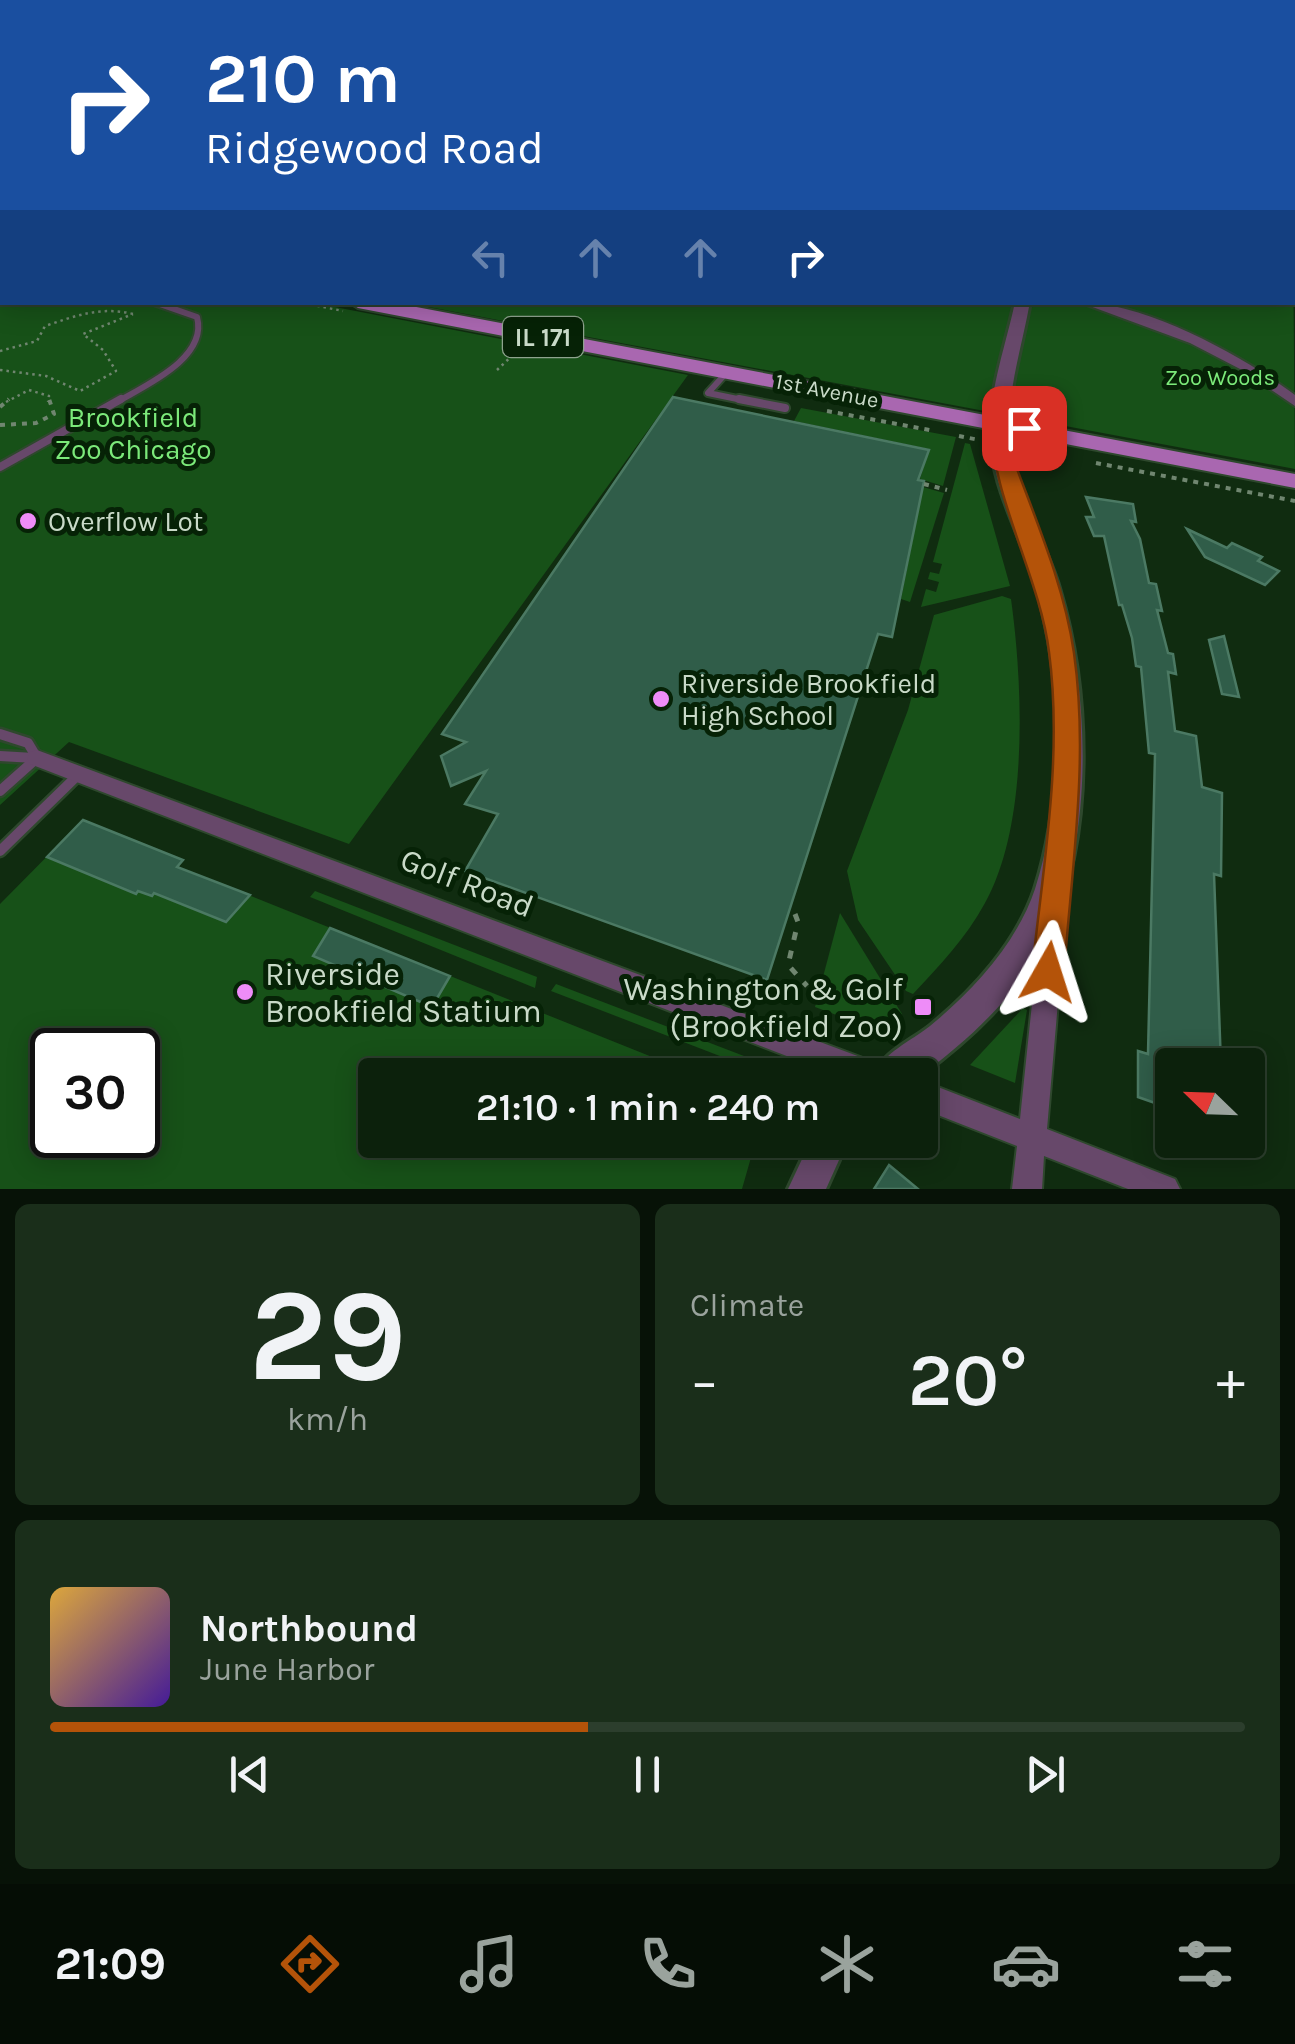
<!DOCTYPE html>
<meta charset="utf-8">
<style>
body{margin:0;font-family:Karla,sans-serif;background:#1a2e1a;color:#f1f3f6;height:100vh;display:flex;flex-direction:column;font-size:38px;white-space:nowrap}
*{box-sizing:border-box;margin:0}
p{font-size:32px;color:#9aa39d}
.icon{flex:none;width:55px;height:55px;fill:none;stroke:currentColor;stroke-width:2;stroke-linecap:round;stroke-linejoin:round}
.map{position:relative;height:1189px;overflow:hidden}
.sheet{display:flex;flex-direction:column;gap:15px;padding:15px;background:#071207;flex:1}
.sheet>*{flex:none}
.banner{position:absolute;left:0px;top:0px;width:1295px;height:305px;box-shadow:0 5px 25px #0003,0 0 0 2px #2c3e2d;background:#1a4fa0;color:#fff;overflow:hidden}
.needle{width:65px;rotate:293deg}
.controls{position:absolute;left:1155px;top:1048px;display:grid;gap:20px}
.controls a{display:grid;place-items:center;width:110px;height:110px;border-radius:10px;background:#0c210c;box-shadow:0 5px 25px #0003,0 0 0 2px #2c3e2d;font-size:50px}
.speed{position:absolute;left:30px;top:1028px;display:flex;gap:20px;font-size:50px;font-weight:700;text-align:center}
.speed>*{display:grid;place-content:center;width:130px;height:130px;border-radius:50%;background:#0c210c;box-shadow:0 5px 25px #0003,0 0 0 2px #2c3e2d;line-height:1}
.speed .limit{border:5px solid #111;border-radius:15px;background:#fff;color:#111}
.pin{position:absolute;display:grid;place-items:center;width:85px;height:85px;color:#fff;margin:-42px;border-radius:20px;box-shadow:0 5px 15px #0006}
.me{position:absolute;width:110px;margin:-55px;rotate:6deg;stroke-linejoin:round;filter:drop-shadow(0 0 8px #0008)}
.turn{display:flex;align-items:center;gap:35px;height:210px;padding:0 40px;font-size:45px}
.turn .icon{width:130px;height:130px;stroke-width:2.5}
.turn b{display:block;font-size:70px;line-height:85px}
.lanes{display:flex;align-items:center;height:95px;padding:0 40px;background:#0003;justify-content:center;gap:50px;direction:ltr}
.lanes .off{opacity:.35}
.big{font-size:75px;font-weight:600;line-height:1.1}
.sheet .tile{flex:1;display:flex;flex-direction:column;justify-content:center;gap:15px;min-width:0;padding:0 35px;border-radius:15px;background:#1a2e1a}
.sheet .dial{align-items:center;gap:0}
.dial b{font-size:130px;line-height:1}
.song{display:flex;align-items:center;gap:30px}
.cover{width:120px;height:120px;border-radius:15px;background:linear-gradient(135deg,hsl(40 70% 55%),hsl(260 70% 35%))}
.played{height:10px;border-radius:5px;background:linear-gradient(90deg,#b45309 45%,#2c3e2d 45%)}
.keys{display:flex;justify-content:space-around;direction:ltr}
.heat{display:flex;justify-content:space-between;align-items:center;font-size:55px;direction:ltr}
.sheet .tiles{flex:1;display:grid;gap:15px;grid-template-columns:1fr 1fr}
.tile:last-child{grid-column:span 2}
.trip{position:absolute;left:358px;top:1058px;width:580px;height:100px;border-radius:10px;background:#0c210c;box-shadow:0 5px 25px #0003,0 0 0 2px #2c3e2d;font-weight:600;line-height:100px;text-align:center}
.menu{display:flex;height:160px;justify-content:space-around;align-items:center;background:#050d05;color:#9aa39d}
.menu .icon{width:70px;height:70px}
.menu .selected{color:#b45309}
.menu b{font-size:45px;color:#f1f3f6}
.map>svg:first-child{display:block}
.green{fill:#175118;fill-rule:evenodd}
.building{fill:#305d49;stroke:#4b7963;stroke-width:2.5}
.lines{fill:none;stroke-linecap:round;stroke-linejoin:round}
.service-far2-casing{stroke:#2e482d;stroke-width:10}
.service-far1-casing{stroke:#2e482d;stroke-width:12}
.service-casing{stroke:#2e482d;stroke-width:15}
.minor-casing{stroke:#2e482d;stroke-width:4}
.tertiary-casing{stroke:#2e482d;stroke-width:6}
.primary-casing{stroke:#2e482d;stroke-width:4}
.path-far2{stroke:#708670;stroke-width:2.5;stroke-dasharray:2.5 4;stroke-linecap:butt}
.path-far1{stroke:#708670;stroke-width:4;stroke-dasharray:5 6;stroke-linecap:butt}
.path{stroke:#708670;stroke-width:5;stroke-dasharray:8 11;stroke-linecap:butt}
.service-far2{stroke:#67486a;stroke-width:6}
.service-far1{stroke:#67486a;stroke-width:8}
.service{stroke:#67486a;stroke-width:10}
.minor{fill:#67486a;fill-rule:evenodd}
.tertiary{fill:#67486a;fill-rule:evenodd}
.primary{fill:#a967b0;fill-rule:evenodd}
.route{fill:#b45309;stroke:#753606;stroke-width:2.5}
.poi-dot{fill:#ee8cf8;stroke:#062206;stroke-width:4}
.labels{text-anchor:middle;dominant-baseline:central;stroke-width:10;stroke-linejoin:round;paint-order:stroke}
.far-park-label{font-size:22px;fill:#7cea7a;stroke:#062206}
.far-street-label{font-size:22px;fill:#c9dac8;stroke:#062206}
.shield{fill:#062206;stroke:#8ea38e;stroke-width:2.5}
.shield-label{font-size:25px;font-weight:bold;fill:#c9dac8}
.park-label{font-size:28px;fill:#7cea7a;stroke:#062206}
.poi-label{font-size:28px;fill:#c9dac8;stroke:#062206;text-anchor:start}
.near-street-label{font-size:32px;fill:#c9dac8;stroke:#062206}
.near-poi-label{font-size:32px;fill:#c9dac8;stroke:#062206;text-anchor:start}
</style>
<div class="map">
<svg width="1295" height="1189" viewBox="0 0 1295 1189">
<rect width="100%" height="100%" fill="#102c10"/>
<g class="green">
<polygon points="0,241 2,302 314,303 688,375 349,844 69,742 0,805"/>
<polygon points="1293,242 1295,469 407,303 1292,302"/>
<polygon points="801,408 956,437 943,486 920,479 929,449 794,421"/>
<polygon points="965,443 970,444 1010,586 921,607 926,589 936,592 939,582 928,579 930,572 939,574 942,564 933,562"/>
<polygon points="923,487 944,493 910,602 901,599"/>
<path d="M1002,596L1011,599C1023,686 1029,824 985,903C966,938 940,965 913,994L906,991L858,920L847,871L908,710L934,615Z"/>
<path d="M83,820L183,860L178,867L186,870L697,1075H375V1140H756L742,1189H0V904ZM52,1050H138V1135H52Z"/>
<polygon points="315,891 537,977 535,988 310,897"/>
<polygon points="840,913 902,1014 871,1028 815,1007"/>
<polygon points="556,984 744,1056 769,1075 551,991"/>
<polygon points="1023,1008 1027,1010 1015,1083 970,1065"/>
</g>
<g class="building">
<polygon points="673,397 929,450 918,480 924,481 892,637 878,634 767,980 465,871 498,814 465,804 486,771 451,786 441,756 466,742 442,734"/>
<polygon points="1086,497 1133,504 1136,522 1131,521 1140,539 1149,583 1156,584 1162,611 1157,610 1168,653 1173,654 1176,674 1168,672 1175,731 1196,736 1202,787 1222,793 1221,876 1214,874 1221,1065 1172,1065 1172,1109 1138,1097 1138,1051 1148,1054 1155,754 1149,753 1141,667 1136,666 1132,638 1122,605 1119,605 1104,536 1094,536 1086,517 1094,517"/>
<polygon points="1187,529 1227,548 1232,543 1262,557 1258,561 1279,571 1265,585 1205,557"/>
<polygon points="1224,636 1239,697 1222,694 1209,640"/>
<polygon points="83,820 183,860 177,867 250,895 226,922 154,893 152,896 138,891 136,894 47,857"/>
<polygon points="330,928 450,976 432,1007 313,956"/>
<polygon points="889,1165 918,1189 874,1189"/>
</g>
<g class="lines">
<g class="service-far2-casing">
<g id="service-far2">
<polyline points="727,372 708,393 752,402"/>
<path d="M117,402C146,385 208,358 197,317L154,302"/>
</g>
</g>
<g class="service-far1-casing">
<g id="service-far1">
<polyline points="739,399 785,408"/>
<polyline points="0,467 121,399"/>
</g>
</g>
<g class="service-casing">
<g id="service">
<polyline points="0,734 28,743 37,758"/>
<polyline points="0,756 34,758"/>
<polyline points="0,791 37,758"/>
<polyline points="0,851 78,775"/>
</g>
</g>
<g class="minor-casing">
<g id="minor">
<rect x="1292" y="181" width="3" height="6"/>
<path d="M1079,302C1145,302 1243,356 1295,395V406L1242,370L1190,343Z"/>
<polygon points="37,750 871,1061 881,1065 885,1075 836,1075 30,764 27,758 30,752"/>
<polygon points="1055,887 1063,891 1067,898 1047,1129 1175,1179 1180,1189 1128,1189 1044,1156 1042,1189 1012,1189 1017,1146 920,1108 920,1080 1020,1119 1043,898 1047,891"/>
</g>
</g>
<g class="tertiary-casing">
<g id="tertiary">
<path d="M1015,302H1030C1022,346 1007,392 1009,437C1011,490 1044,538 1059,588C1090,691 1095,838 1047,937C1020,993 969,1040 920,1076L874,1075C883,1053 911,1041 930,1026C973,991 1017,943 1035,889C1065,794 1064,677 1035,582C1022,538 998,497 992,452C984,403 1005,350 1015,302Z"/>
<polygon points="811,1140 848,1140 826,1189 788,1189"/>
</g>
</g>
<g class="primary-casing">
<g id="primary">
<polygon points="0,228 2,229 2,239 0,238"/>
<polygon points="349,302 390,302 1295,474 1295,488 358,308"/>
</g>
</g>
<g class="path-far2">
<polyline points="298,302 343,311"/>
<path d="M0,351L37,341L45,326C75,316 101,306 133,314"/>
<polyline points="0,370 46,376 80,391 116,371 103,350 83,334 133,314"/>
<polyline points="497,370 519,349"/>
<polyline points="6,402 29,390 49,396 48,402"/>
</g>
<g class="path-far1">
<polyline points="0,407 9,399"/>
<polyline points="827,411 935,431"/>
<polyline points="0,425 36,423 54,414 49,399"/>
<polyline points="959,436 979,440"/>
<polyline points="1096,463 1295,501"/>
<polyline points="924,484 947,490"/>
</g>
<polyline class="path" points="795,914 798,922 788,965 807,986"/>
<use href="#service-far2" class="service-far2"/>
<use href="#service-far1" class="service-far1"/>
<use href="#service" class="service"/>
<use href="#minor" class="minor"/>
<use href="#tertiary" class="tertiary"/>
<use href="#primary" class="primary"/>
</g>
<linearGradient id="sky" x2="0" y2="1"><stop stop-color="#091809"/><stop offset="0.43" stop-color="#314b42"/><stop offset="1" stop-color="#314b42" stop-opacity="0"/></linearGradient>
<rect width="1295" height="292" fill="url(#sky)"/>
<path class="route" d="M1001,418L1033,428L1024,434L1010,431V450C1034,516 1064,583 1074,653C1089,758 1072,866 1064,972L1059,982L1048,987L1037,982L1032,972C1043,866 1063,757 1049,652C1040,577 989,491 992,423Z"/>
<g class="poi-dot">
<circle cx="28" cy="521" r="10"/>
<circle cx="661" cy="699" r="10"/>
<circle cx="245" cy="992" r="10"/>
<rect x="913" y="997" width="20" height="20" rx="5"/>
</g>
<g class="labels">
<g class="far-park-label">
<text x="1220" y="378">Zoo Woods</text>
</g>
<g class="far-street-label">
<text transform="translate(827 391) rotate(11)">1st Avenue</text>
</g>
<rect class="shield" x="503" y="317" width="80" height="40" rx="8"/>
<g class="shield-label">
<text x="543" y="337">IL 171</text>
</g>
<g class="park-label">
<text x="133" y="417">Brookfield<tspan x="133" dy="32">Zoo Chicago</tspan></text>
</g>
<g class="poi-label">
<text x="48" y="521">Overflow Lot</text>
<text x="681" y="683">Riverside Brookfield<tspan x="681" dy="32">High School</tspan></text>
</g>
<g class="near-street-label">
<text transform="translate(467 883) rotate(21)">Golf Road</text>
</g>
<g class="near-poi-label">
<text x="265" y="974">Riverside<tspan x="265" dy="37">Brookfield Statium</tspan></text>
<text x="903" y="989" text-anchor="end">Washington &amp; Golf<tspan x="903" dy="37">(Brookfield Zoo)</tspan></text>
</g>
</g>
</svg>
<div class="controls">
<a><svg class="needle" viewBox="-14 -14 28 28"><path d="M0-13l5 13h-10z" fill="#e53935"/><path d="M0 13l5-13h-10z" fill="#9aa39d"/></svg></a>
</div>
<div class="speed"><div class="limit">30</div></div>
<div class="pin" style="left:1024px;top:428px;background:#d93025"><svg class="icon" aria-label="arrive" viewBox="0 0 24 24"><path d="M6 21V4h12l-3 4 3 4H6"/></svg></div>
<svg class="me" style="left:1048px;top:972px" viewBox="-20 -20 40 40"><path d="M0-17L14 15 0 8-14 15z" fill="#b45309" stroke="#fff" stroke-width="4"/></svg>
<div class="trip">21:10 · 1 min · 240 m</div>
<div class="banner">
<div class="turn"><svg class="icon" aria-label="right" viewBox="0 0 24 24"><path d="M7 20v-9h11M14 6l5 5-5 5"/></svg><div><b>210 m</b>Ridgewood Road</div></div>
<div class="lanes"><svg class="icon off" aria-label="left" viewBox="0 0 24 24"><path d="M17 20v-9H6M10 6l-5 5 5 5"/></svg><svg class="icon off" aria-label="ahead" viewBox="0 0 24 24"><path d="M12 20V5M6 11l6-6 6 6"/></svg><svg class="icon off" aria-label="ahead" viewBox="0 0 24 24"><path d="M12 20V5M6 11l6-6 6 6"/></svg><svg class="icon" aria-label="right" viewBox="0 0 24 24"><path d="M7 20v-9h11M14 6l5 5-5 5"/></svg></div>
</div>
</div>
<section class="sheet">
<div class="tiles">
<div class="tile dial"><b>29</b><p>km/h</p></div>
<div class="tile"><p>Climate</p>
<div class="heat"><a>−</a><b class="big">20°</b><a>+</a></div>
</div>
<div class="tile">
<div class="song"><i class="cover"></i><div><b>Northbound</b><p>June Harbor</p></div></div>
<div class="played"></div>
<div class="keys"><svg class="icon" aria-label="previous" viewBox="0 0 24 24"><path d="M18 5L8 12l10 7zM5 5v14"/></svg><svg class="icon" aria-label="pause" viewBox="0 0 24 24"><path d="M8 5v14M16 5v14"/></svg><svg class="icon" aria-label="next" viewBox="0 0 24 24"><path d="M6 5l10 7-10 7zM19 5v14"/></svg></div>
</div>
</div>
</section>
<nav class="menu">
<b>21:09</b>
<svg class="icon selected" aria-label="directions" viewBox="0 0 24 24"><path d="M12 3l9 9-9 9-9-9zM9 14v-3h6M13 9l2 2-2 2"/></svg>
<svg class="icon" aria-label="music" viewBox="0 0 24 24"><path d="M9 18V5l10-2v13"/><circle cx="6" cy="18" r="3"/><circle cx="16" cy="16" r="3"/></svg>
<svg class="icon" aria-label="phone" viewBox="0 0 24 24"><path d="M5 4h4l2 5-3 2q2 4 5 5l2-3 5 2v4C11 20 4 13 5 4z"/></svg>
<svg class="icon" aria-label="climate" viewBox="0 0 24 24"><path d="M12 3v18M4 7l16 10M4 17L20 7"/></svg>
<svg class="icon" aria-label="car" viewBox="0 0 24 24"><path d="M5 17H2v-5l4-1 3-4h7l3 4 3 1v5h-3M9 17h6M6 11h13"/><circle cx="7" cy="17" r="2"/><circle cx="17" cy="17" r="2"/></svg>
<svg class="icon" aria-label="filters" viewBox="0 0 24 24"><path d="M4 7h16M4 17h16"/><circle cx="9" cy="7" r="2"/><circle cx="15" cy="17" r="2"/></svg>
</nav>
